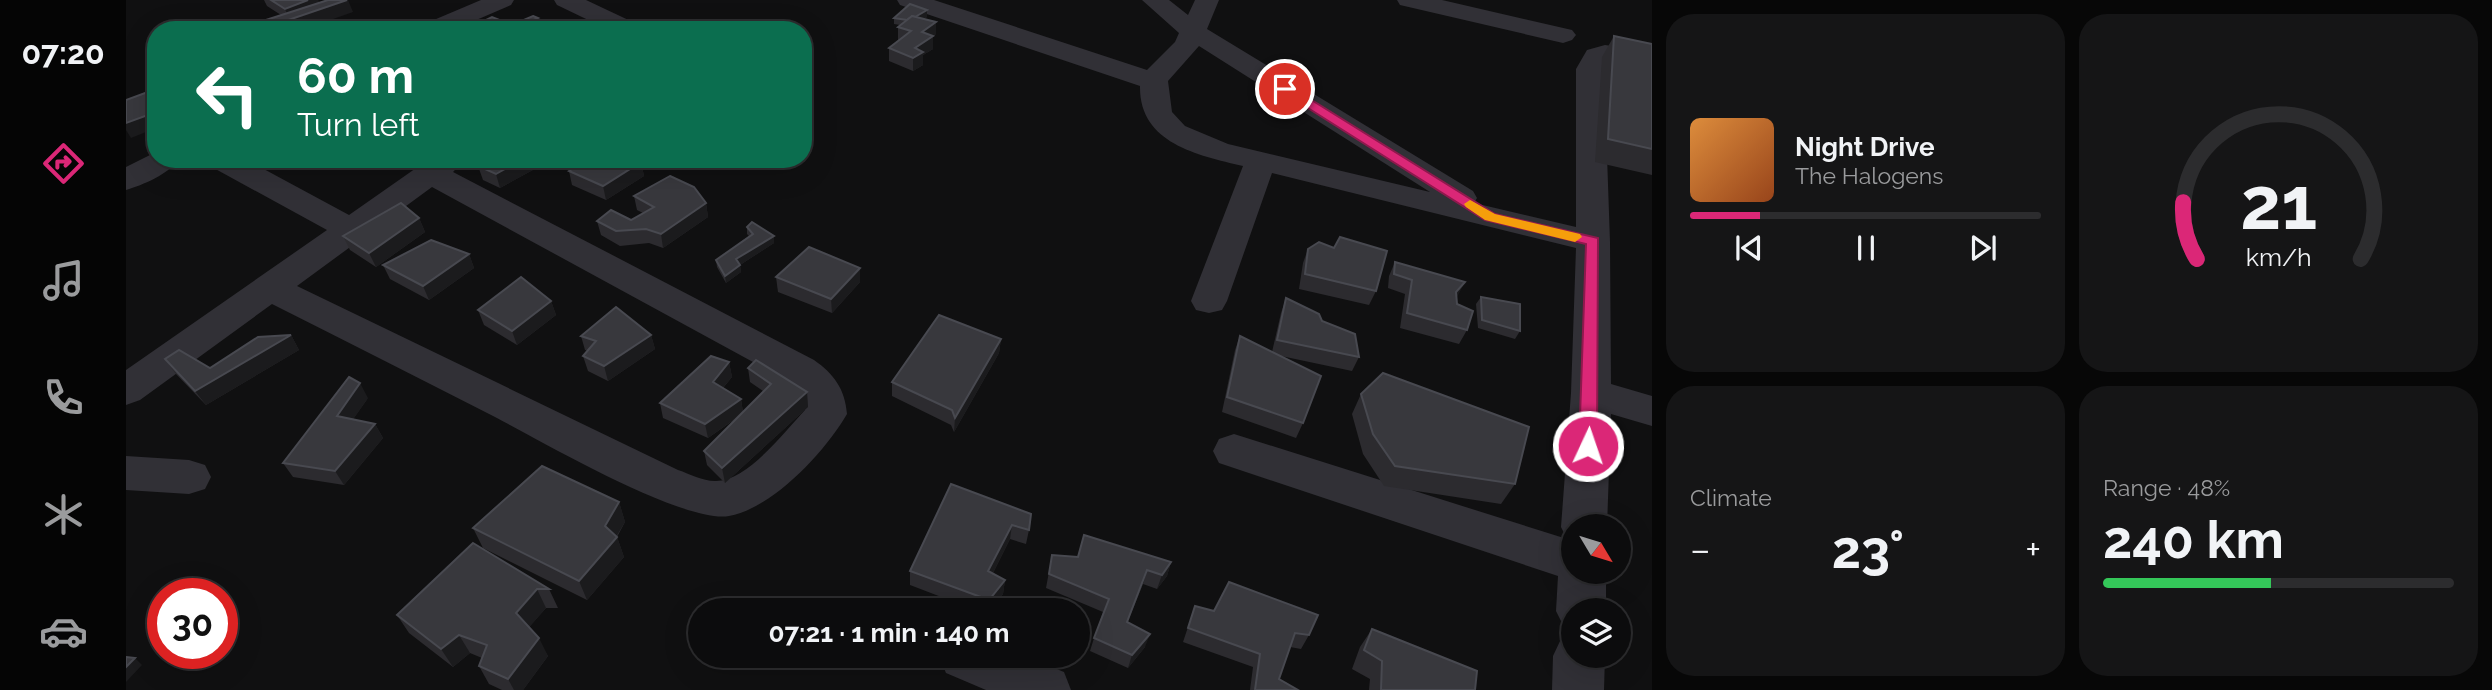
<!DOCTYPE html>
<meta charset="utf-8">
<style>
body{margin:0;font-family:Raleway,sans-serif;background:#151516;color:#f1f3f6;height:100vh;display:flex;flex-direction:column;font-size:26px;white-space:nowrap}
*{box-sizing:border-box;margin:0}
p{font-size:23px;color:#9a9b9d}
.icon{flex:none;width:38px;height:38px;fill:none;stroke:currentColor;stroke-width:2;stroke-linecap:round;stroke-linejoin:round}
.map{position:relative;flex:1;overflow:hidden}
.panel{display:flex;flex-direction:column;gap:14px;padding:14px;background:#070707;width:840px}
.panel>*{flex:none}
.banner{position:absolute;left:21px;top:21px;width:665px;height:147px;border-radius:28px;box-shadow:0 7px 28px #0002,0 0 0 2px #2c2c2e;background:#0b6e4f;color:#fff;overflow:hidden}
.needle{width:46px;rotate:128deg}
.fabs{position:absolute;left:1435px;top:514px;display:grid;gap:14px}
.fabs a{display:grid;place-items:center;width:70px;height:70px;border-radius:50%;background:#0c0c0d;box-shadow:0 7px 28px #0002,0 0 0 2px #2c2c2e;font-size:35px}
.speed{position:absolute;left:21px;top:578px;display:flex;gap:14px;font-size:35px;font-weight:700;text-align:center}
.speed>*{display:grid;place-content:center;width:91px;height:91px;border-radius:50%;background:#0c0c0d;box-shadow:0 7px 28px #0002,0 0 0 2px #2c2c2e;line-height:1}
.speed .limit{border:10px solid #d22;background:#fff;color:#111}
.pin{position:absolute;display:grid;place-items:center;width:60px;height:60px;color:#fff;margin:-30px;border:4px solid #fff;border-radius:50%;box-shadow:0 2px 7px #0007}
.me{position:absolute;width:77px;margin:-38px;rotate:3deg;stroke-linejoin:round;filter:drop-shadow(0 0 5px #0008)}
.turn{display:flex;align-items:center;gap:24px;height:147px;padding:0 35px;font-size:32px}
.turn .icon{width:91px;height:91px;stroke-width:2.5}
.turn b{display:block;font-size:49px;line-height:60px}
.big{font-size:52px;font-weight:700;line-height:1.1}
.panel .tile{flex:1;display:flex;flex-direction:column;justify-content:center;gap:10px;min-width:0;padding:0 24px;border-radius:28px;background:#151516}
.panel .dial{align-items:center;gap:0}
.dial svg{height:182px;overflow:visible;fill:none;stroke:#2c2c2e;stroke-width:7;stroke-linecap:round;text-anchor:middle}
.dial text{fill:#f1f3f6;stroke:none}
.song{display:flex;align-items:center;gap:21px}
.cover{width:84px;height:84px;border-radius:10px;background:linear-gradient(135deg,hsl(30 70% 55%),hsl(20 70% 35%))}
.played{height:7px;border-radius:4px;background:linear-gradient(90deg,#db2777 20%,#2c2c2e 20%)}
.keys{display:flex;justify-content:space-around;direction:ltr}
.heat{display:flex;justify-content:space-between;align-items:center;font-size:38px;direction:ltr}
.charge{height:10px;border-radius:5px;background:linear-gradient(90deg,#34c759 48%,#2c2c2e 0)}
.panel .tiles{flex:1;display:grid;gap:14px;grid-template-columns:repeat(2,1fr)}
.trip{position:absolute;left:562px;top:598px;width:402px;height:70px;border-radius:35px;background:#0c0c0d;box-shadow:0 7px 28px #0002,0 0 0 2px #2c2c2e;font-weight:700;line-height:70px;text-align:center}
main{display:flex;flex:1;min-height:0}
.menu{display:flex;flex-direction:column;width:126px;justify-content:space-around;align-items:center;background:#050505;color:#9a9b9d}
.menu .icon{width:49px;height:49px}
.menu .active{color:#db2777}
.menu b{font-size:32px;color:#f1f3f6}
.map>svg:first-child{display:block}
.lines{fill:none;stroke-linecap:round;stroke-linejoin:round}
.street{fill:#313036;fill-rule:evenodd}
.wall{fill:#2c2b2f}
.shaded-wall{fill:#1b1b1d}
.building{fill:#38383d;stroke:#484950;stroke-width:2}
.route{fill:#db2777;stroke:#8e194d;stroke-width:2}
.slow{fill:#f59e0b}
</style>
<main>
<nav class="menu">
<b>07:20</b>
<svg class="icon active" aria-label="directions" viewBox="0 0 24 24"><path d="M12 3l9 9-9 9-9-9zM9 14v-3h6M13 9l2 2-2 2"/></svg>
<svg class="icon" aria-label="music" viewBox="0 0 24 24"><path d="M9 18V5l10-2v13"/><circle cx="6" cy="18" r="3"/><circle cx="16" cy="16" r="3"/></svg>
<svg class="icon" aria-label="phone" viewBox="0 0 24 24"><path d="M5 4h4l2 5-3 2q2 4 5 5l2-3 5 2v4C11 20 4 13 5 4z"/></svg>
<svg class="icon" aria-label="climate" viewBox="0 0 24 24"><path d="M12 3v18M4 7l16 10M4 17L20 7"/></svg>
<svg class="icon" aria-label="car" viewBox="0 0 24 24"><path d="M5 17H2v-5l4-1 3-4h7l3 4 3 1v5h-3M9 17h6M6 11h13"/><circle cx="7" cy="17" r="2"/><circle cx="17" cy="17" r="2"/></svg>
</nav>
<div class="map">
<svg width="1526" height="690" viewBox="0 0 1526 690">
<rect width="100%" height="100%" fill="#101011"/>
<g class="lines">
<g class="street">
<polygon points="355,0 388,0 385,5 327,30 292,30 296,25"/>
<polygon points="428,0 460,0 513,25 517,30 483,30 431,5"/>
<path d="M771,0H808L1021,70L1049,42L1053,33L1016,0H1043L1062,15L1069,0H1093L1081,29L1347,191L1351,198L1348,203L1450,227V69L1461,50L1479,45L1526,52V68L1481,61L1478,69L1484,242L1485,384L1526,396V426L1485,414L1481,527H1447V572H1480V611H1447V630L1438,627L1430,611L1432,576L1093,463L1087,451L1093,439L1108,434L1441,539L1435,527L1445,393L1450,248L1146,173L1101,301L1096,310L1083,313L1070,310L1065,301L1117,166C1071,155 1013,143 1014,86L774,5ZM1073,46L1304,192L1102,144L1059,126L1046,112L1042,81Z"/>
<polygon points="1271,0 1316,0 1446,30 1450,35 1446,40 1437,43 1274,5"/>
<path d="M30,152V159H53C43,174 17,185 0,190V167Z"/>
<path d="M80,159H119L223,215L303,159H339L327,172L688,360C708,374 719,389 721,414C699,452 647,508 603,516C558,524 415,441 369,417C295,379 221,342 146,304L14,400L0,405V370L201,230L84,166ZM306,187L660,380L677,394L679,410C659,431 621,482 589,481C576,481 564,474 552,470L171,286Z"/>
<polygon points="0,456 63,460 79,465 85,477 79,489 63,494 0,490"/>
<polygon points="1447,635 1447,656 1479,656 1478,690 1426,690 1427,656 1435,639"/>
<polygon points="813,656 898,656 938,672 945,690 860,690 820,673"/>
</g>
</g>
<g class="wall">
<polygon points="138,0 192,0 193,3 227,12 155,15 141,6"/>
<polygon points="801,10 801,17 797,19 810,22 810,34 807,36 807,49 797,55 797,65 787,71 763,61 763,48 773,40 772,40 772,27 774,25 768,24 768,18"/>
<polygon points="412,18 414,25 403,30 369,30 362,26 360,20 386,25"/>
<polygon points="1488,36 1526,44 1526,175 1469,162 1476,57"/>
<polygon points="247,159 277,159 262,168"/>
<polygon points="354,159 427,159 374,188 357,180 352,166 356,164"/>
<polygon points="515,162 518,176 480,200 446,185 443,171"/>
<polygon points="508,196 580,203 582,217 537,248 523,243 494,246 475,235 471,221 505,220 517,213 511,210"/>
<polygon points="293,218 299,232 250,267 224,250 217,236"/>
<polygon points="621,227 648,236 648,243 614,265 615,272 600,283 591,267 590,260 623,236 621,234"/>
<polygon points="1182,249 1250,291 1243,305 1173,289 1177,263"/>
<polygon points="343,254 348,268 303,300 264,279 257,265"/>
<polygon points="1269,262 1331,297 1331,304 1341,330 1333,344 1274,328 1279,294 1262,288 1263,276"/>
<polygon points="734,268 734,282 706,313 652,292 650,277"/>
<polygon points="1355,297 1394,331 1389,339 1352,328 1350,304"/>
<polygon points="1160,298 1196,321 1233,357 1226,371 1155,356 1177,423 1170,438 1096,412 1109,350 1114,336 1146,352 1155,313"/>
<polygon points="425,301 430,315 391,345 358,325 352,310"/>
<polygon points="165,335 173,350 80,405 49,373 39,359 84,368"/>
<polygon points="525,335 529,349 482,381 462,371 457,356 462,351 459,350 455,336"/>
<polygon points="875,339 873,353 828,432 825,425 766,396 766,382"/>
<polygon points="603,362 606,377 597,388 615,399 617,412 637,391 624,382 622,368 681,392 682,407 599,483 581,465 578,451 612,417 582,438 537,418 534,403"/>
<polygon points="1235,394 1389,484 1375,504 1258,486 1237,454 1226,414"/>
<polygon points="242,398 227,419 249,424 257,438 218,485 167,477 157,463"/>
<polygon points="825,484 903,530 900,544 884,539 867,573 879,580 877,594 864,611 852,611 784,585 784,571"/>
<polygon points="493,502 499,522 491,537 498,557 461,600 357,548 347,528"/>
<polygon points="347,543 423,589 432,608 420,608 403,627 422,656 397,690 376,690 363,684 353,666 356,658 344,653 327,667 283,633 271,615"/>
<polygon points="926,555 1045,562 1041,576 1031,589 1017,584 1001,623 1019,647 1002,668 964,651 968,638 977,612 920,588"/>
<polygon points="1069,606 1183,635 1175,649 1164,647 1153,679 1172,690 1124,690 1127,667 1057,642"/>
<polygon points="1246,629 1349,690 1243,690 1244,679 1226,669 1234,647"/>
</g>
<g class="shaded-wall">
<polygon points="182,0 192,0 196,9 222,0 227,12 176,30 133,30 163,19 159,9"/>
<polygon points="801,10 801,17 783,26 783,20"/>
<polygon points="412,18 414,25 403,30 386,30"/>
<polygon points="810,22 810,34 807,36 807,49 797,55 797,65 787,71 787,58 789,48 796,32"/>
<polygon points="30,112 30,128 5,138 0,130 0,123"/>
<polygon points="151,159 163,159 154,165"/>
<polygon points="259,159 277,159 262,168"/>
<polygon points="397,159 427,159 374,188 370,174"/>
<polygon points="515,162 518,176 480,200 477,186"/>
<polygon points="580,203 582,217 537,248 535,234"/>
<polygon points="293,218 299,232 250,267 243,253"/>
<polygon points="648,236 648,243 614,265 615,272 600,283 599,276 610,259"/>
<polygon points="343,254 348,268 303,300 297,286"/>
<polygon points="734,268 734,282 706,313 705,299"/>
<polygon points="1339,282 1331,297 1323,306 1330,292"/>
<polygon points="425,301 430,315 391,345 386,331"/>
<polygon points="165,335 173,350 80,405 69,391"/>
<polygon points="525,335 529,349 482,381 478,366"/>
<polygon points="875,339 873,353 828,432 829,418"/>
<polygon points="603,362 606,377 589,397 587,382"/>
<polygon points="234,383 242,398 219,431 211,416"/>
<polygon points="681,392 682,407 599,483 596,468"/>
<polygon points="615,399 617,413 582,438 579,424"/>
<polygon points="249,424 257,438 218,485 209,471"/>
<polygon points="493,502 499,522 488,540 491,537 498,557 461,600 453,581 479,526"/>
<polygon points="886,525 884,539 861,585 862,571"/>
<polygon points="1045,562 1041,576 1031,589 1036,575"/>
<polygon points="1021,570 1017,584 996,636 1001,622"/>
<polygon points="879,580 877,594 864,611 862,611 863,600"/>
<polygon points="411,589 420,608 399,632 390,613"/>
<polygon points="1024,634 1019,647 1002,668 1006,655"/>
<polygon points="333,635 344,653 327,667 315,649"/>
<polygon points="413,638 422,656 397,690 388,690 382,679"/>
<polygon points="9,658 16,665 0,682 0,667"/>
</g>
<g class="building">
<polygon points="145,0 182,0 159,9"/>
<polygon points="202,0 221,0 133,30 112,29"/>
<polygon points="784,4 801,10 789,17 786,16 781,20 768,18"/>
<polygon points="407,16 412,18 386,30 381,30 360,20 366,17 386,25"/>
<polygon points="786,16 810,22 796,32 807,36 789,48 797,52 787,58 763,48 785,31 772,27"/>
<polygon points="350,24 365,30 350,30 348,29 345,30 336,30"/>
<polygon points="425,26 434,30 418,30"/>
<polygon points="1488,36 1526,44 1526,149 1482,139"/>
<polygon points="30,89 30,112 0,123 0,100"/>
<polygon points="357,159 397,159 370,174 352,166 360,162"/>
<polygon points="460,159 509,159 515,162 477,186 443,171"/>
<polygon points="544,176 568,187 580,203 535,234 520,229 490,231 471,221 485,210 505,220 528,207 508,196"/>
<polygon points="275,203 293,218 243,253 217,236"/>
<polygon points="626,222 648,236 610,259 614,265 599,276 590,260 627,234 621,227"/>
<polygon points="1214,237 1261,251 1250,291 1179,274 1182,249 1193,242 1208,248"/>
<polygon points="305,240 343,254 297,286 257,265"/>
<polygon points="683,247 734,268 705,299 650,277"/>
<polygon points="1269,262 1339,282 1330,292 1331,304 1347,311 1341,330 1281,313 1286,280 1268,274"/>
<polygon points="395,277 425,301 386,331 352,310"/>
<polygon points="1355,297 1394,304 1394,331 1356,320"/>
<polygon points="1160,298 1193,314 1196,321 1229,334 1233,357 1151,340"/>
<polygon points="490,307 525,335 478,366 457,356 470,341 455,336"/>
<polygon points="813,315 875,339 829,418 826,410 766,382"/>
<polygon points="165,335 69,391 39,359 53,350 84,368 132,337"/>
<polygon points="1114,336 1195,376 1177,423 1101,397"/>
<polygon points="585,356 603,362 587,382 615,399 579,424 534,403"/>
<polygon points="630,360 681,392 596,468 578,451 645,384 622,368"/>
<polygon points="1257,373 1403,427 1389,484 1269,466 1247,434 1235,394"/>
<polygon points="223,377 234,383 211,416 249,424 209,471 157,463"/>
<polygon points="416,466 493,502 479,526 491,537 453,581 347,528"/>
<polygon points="825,484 905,514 903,530 886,525 862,571 879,580 863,600 784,571"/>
<polygon points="958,535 1045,562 1036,575 1021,570 1001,622 1024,634 1006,655 968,638 983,599 923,574 926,555 952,557"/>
<polygon points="347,543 423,589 411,589 390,613 413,638 382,679 353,666 361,645 333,635 315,649 271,615"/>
<polygon points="1103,582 1192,615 1183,635 1169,633 1153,679 1172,690 1129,690 1134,654 1062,628 1069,606 1088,611"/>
<polygon points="1246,629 1351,671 1349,690 1255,690 1256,661 1238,650"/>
<polygon points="0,657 9,658 0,667"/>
</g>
<polygon class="route" points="1155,86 1163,86 1369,214 1472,238 1471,446 1469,451 1456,451 1453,446 1460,244 1359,220 1155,91"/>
<polygon class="slow" points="1344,200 1369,214 1454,234 1456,237 1449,242 1359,220 1340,207 1338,204"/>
</svg>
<div class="fabs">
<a><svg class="needle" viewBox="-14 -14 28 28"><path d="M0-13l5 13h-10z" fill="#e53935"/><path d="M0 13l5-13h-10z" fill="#9a9b9d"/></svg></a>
<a><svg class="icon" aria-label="layers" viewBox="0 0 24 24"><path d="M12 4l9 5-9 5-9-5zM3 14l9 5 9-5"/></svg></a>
</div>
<div class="speed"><div class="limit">30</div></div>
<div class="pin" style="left:1159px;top:89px;background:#d93025"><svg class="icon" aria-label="arrive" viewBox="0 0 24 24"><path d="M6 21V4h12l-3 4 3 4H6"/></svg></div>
<svg class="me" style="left:1462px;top:446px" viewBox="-20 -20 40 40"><circle r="17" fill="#db2777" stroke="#fff" stroke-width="3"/><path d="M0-11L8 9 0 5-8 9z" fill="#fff"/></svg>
<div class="trip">07:21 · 1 min · 140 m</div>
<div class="banner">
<div class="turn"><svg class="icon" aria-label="left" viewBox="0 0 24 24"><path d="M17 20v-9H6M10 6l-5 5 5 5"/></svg><div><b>60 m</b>Turn left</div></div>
</div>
</div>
<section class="panel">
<div class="tiles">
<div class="tile">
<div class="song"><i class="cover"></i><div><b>Night Drive</b><p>The Halogens</p></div></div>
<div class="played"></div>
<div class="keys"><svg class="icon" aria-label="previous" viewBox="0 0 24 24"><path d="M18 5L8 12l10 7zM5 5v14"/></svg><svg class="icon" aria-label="pause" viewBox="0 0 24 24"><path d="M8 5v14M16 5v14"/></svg><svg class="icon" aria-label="next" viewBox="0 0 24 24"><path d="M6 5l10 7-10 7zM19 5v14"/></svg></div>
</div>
<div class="tile dial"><svg viewBox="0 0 100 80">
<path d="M14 69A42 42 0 1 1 86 69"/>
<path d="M14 69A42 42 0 0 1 8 44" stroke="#db2777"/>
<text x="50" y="56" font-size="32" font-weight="700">21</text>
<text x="50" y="72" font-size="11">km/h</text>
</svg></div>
<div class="tile"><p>Climate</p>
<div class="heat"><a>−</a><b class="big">23°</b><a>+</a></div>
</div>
<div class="tile"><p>Range · 48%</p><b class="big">240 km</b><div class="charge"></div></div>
</div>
</section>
</main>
